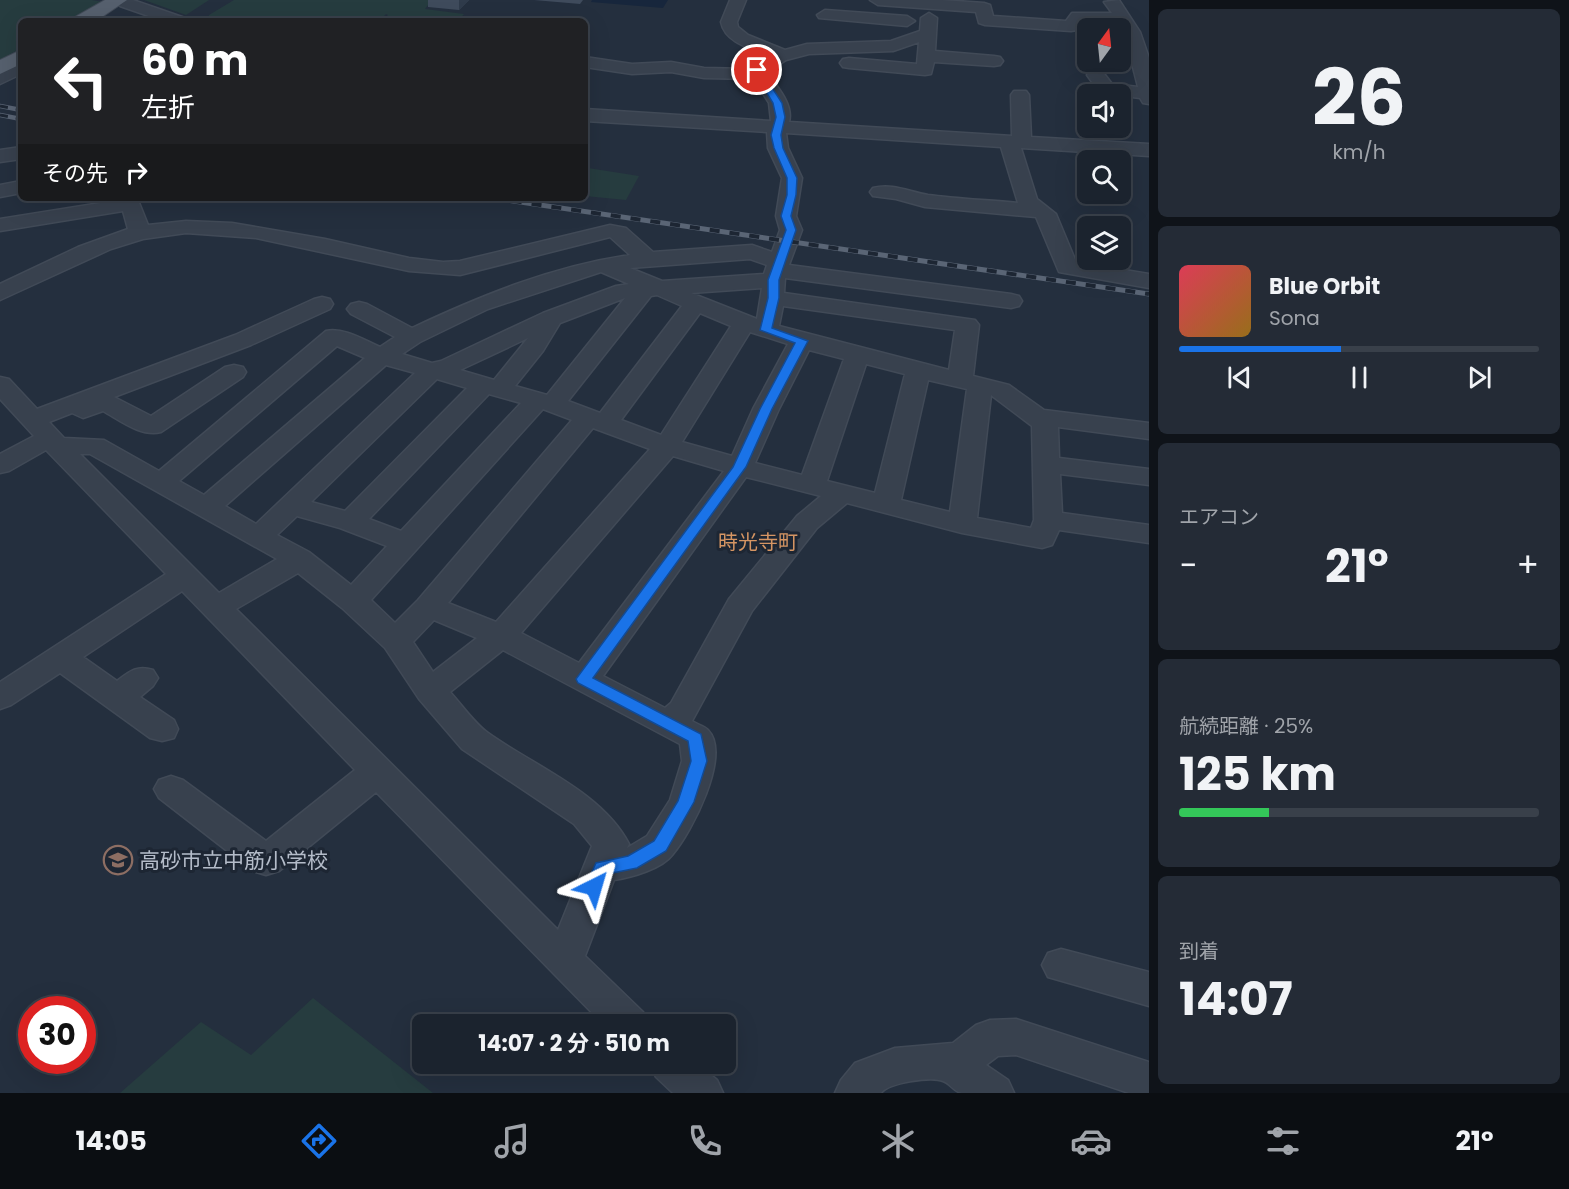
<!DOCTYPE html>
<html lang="ja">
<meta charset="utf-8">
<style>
body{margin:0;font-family:Poppins,"Noto Sans JP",sans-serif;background:#242b36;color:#f1f3f6;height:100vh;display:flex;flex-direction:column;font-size:22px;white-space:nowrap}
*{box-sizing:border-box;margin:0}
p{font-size:20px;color:#a0a4aa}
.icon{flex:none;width:33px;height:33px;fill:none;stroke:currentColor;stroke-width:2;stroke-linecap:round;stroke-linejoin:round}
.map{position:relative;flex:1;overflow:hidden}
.side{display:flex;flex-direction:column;gap:9px;padding:9px;background:#0f1319;width:420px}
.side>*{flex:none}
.guide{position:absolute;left:18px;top:18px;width:570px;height:183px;border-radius:9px;box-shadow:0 6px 24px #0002,0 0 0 2px #39404a;background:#202124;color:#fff;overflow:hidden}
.needle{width:39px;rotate:15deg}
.fabs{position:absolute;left:1077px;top:18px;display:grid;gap:12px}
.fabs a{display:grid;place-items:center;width:54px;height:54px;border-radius:9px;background:#1b232e;box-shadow:0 6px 24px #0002,0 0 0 2px #39404a;font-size:30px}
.speed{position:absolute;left:18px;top:996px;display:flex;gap:12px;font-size:30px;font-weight:700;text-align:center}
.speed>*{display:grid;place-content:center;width:78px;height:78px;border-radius:50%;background:#1b232e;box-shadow:0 6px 24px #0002,0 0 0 2px #39404a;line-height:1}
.speed .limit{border:9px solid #d22;background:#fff;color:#111}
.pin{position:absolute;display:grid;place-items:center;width:51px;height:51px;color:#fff;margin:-26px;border:3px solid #fff;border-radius:50%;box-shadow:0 2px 6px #0007}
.me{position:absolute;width:66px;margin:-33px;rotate:40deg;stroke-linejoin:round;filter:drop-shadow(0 0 4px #0008)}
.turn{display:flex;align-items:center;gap:21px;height:126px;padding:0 24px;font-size:27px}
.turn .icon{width:78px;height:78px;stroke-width:2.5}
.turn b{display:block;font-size:42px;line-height:51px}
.then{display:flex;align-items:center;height:57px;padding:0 24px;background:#0003;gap:12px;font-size:22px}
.big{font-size:45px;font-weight:700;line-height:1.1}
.side .card{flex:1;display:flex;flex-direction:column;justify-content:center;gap:9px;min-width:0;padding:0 21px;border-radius:9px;background:#242b36}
.side .dial{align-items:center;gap:0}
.dial b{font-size:78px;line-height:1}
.song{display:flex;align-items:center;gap:18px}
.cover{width:72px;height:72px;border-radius:9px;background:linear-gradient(135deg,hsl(350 70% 55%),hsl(40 70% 35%))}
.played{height:6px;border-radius:3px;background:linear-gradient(90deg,#1a73e8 45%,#39404a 45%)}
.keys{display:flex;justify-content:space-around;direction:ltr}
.heat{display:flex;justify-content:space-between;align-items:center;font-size:33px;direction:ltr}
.charge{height:9px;border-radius:4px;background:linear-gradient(90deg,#34c759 25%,#39404a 0)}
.trip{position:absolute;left:412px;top:1014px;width:324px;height:60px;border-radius:9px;background:#1b232e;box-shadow:0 6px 24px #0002,0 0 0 2px #39404a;font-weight:700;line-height:60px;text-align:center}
.menu{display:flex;height:96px;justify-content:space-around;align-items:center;background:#0b0e12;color:#a0a4aa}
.menu .icon{width:42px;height:42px}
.menu .selected{color:#1a73e8}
.menu b{font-size:27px;color:#f1f3f6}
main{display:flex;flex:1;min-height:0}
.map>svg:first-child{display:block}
.green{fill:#263c3f}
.water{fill:#17263c}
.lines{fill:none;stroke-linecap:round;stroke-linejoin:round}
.minor-casing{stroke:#414a57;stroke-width:3}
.major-casing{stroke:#414a57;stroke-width:2}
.minor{fill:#38414e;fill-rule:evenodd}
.major{fill:#56606e;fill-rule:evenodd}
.rail-far1-casing{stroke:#5a6575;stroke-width:4.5}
.rail-casing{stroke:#5a6575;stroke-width:5}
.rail-far1{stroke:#1d2633;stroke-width:3;stroke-dasharray:8;stroke-linecap:butt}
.rail{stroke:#1d2633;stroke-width:4;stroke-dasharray:10;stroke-linecap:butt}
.wall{fill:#3f4b5c}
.shaded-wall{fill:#2f3b4b}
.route{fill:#1a73e8;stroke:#114b97;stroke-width:1.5}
.labels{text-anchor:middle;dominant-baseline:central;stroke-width:6;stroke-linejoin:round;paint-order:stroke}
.neighbourhood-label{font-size:20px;fill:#d59563;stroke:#1d2633}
.near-poi-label{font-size:21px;fill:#b4bcc9;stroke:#1d2633;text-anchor:start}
</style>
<main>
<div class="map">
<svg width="1149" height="1093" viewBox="0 0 1149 1093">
<rect width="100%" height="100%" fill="#242f3e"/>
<g class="green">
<polygon points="0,0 92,0 103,2 69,21 21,21 21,48 0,60"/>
<polygon points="144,0 209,0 186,15"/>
<polygon points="234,0 432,0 425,9 464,14 458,21 381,21 388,15 386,14 379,21 213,21 208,19 209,15"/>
<polygon points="585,168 588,168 639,176 626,200 585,196"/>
<polygon points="313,998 433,1093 120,1093 201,1022 251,1055"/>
</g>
<polygon class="water" points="592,0 668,0 663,8 591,2"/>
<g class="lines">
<g class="minor-casing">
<g id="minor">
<polygon points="120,0 133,0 185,18 187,21 163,21 120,6 118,3"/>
<path d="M730,0H746L737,22L738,27L748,35L785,50L807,44L891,41L920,31L921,18L929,13L937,18L935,51L994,56L1000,57L1003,61L1000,65L994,66L934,62L931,74L925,75L849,68L843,67L840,63L843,59L849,58L917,64L919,42L893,51L809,54L786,60L767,72C776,86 794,104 789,122L1012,136L1011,95L1014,91H1026L1029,95L1031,137L1149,144V156L1021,148L1037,199L1056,214L1076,262L1149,274V288L1059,272L1036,217L925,207L896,199L873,196L870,192L873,188C893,183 909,192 928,195C958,199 988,200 1018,203L1001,147L786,133L788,148L802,178L796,216L802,230L789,265L1011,294L1019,296L1022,301L1019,306L1011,308L785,278L784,293L975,320L979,325L973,376L1009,385L1044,410L1149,423V439L1058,427L1059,458L1149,469V485L1060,474L1062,513L1149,525V543L1059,530L1052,545L1042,548L962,533L847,503L817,528L752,611L692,721C696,724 704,726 708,730C732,755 691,833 673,854C662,869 632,877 614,880L585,956L643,1012L649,1024H603L376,792L279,871L266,875L253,871L159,798L154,789L159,780L171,776L183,780L266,841L355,770L182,591L83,657L117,681C130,671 137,665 153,670L158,678L153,686L140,697L174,720L178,729L174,738L162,741L150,738L60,673L11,705L0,709V682L166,574L46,450L9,471L0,473V454L34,436L0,399V377L9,379L37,409L235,335L314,299L322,297L330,299L333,304L330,309L251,345L114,397L151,416L225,367L234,365L243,367L246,372L243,377L161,432C141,437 121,421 103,411L83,418L72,413L49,422L64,438L104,440L159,471L326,331C343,327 364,340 380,347L395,337L351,314L347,309L351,304L359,302L367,304L412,328C482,295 554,266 630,255L610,237L460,275L409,271L256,238L186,233L143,239L111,249L0,300V284L78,247L128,229L123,211L0,231V219L132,198L138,200L148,225L186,221L232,223L325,239L409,258L443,262L460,261L610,225L626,228L653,252L752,245L772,252L780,230L776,216L782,178L768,148L767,132L585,121V109L771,121L769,103L754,79L704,78L671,72L632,74L585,67V57L632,64L671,62L704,68L749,69L769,56C752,49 725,43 721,22ZM750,259L767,265L764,274L662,281L630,268ZM601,272L629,284L616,286L543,313L441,361L432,363L402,354L420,342L488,309ZM762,288L757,319L691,293ZM657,295L682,306L600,413L568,401L651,296ZM625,298L547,395L515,386L543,351L560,323ZM783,306L955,330L949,370L779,326ZM700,313L731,326L661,435L621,420ZM750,332L788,344L753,409L732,456L682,442ZM528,338L494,380L460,370ZM337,346L365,358L204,495L179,481ZM809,350L844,359L802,475L755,463L779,409ZM866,364L905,374L875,493L827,481ZM386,365L415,373L256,524L225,506ZM437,379L467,388L345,511L311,502ZM928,380L967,389L950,512L901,500ZM489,394L521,403L401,531L369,519ZM991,395L1032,426L1034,520L1031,528L977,518ZM543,409L572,420L418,600L395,623L371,600ZM593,428L650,449L496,622L448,603ZM80,454H90L277,559L219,593ZM673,456L724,471L579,663L521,633ZM746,477L821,496L797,516L729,599L671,703L665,708L603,676ZM297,516L340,528L387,546L351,585L309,552L277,535ZM298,573L342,608L385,648L419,699L462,749L574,824L592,846L558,930L236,609ZM434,620L477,638L433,672L413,642ZM503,650L680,744L682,761L670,800L647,836L627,848L629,844C602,792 534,766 488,733C474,723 462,705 450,692Z"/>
<polygon points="870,0 942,0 984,3 990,5 993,16 1066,21 1072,13 1112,13 1104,2 1119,0 1140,32 1149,58 1149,104 1143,103 1140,98 1100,93 1087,75 1090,71 1102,71 1112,84 1138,87 1124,32 1117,23 1082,21 1077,30 1071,31 985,25 979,23 976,12 878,5"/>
<polygon points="825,10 907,16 915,21 907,26 819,18 817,15"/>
<polygon points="21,61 21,74 0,84 0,71"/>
<polygon points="21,147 21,159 0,162 0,150"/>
<polygon points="21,181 21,193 0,197 0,185"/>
<polygon points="1061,949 1149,972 1149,1006 1048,977 1042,965 1048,953"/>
<path d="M1016,1019L1149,1062V1093H1129L1016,1055L998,1056L986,1065L1008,1080L1014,1093C997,1093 978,1093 962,1093C954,1092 950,1083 943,1081C931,1076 888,1083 881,1093H835L841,1080L855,1063L895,1048L953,1043L976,1025L990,1020Z"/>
<polygon points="650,1064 698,1064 717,1080 723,1093 673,1093 656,1077"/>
</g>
</g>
<g class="major-casing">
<g id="major">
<polygon points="105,0 127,0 96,21 72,21 75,17"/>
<polygon points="21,50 21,64 0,74 0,60"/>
</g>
</g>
<use href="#minor" class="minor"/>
<use href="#major" class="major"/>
<g class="rail-far1-casing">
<g id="rail-far1">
<polyline points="0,106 21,110"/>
<polyline points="0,115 21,119"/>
</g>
</g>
<g class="rail-casing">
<polyline id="rail" points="492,198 1149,294"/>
</g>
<use href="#rail-far1" class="rail-far1"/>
<use href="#rail" class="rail"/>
</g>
<g class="wall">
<polygon points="428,0 469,0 459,10 428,7"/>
<polygon points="534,0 583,0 580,4"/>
</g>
<polygon class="shaded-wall" points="459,0 469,0 459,10"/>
<polygon class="route" points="757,68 760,69 782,103 785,117 781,135 783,148 797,178 796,195 791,216 796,230 779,280 779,298 772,328 808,341 772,409 746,467 593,678 701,734 707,761 694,802 666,851 637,868 608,874 600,892 594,894 588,892 585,887 596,863 628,856 654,841 678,801 691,761 688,741 578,683 576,679 733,467 760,409 795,343 760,330 768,298 768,280 786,230 781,216 787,195 787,178 774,148 771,135 776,117 773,103 753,70"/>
<defs>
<g id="school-ring" transform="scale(1.5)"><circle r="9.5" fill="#1d2633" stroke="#8d6e63" stroke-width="1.5"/><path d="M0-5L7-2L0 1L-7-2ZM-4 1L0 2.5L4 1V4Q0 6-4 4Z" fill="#8d6e63"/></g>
</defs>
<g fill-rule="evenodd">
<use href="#school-ring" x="118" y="860"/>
</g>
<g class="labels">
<g class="neighbourhood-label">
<text x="758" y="542">時光寺町</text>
</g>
<g class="near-poi-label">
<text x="139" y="860">高砂市立中筋小学校</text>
</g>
</g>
</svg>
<div class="fabs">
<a><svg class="needle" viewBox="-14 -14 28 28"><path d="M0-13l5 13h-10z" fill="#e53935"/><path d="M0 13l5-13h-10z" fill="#a0a4aa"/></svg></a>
<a><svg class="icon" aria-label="sound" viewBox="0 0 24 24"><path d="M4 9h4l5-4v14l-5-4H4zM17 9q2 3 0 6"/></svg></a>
<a><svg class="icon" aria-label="search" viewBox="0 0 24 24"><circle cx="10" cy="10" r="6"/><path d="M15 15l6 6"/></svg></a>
<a><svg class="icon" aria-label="layers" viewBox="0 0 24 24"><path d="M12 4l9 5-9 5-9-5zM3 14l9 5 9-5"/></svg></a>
</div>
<div class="speed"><div class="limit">30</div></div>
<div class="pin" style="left:757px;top:70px;background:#d93025"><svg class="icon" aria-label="arrive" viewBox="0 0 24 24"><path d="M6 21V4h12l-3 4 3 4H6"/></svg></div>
<svg class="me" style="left:594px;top:887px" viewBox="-20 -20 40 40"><path d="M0-17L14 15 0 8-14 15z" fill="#1a73e8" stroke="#fff" stroke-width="4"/></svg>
<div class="trip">14:07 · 2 分 · 510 m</div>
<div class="guide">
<div class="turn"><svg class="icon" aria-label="left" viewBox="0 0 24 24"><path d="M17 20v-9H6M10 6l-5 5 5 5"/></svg><div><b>60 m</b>左折</div></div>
<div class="then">その先<svg class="icon" aria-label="right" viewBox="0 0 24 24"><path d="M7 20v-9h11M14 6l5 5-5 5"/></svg></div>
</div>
</div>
<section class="side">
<div class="card dial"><b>26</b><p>km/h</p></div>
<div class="card">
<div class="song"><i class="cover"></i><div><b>Blue Orbit</b><p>Sona</p></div></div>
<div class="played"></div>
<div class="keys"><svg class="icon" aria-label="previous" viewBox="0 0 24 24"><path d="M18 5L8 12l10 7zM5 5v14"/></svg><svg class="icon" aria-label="pause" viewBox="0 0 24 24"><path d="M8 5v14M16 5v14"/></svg><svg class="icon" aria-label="next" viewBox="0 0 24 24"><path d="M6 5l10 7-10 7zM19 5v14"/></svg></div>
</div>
<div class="card"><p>エアコン</p>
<div class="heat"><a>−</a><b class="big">21°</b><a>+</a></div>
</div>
<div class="card"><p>航続距離 · 25%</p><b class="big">125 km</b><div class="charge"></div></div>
<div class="card"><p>到着</p><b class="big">14:07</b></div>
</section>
</main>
<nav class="menu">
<b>14:05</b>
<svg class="icon selected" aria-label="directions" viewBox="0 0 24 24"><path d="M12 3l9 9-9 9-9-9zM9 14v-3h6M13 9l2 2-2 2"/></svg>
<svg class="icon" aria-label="music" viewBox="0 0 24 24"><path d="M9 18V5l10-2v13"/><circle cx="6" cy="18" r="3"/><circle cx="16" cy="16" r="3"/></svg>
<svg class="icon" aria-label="phone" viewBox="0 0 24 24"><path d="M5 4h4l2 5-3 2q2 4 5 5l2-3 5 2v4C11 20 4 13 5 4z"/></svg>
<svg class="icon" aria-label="climate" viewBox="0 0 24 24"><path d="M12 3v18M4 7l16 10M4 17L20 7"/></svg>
<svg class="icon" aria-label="car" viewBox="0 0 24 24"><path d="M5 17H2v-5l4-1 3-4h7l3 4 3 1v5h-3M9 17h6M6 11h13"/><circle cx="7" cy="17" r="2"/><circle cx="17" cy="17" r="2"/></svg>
<svg class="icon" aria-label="filters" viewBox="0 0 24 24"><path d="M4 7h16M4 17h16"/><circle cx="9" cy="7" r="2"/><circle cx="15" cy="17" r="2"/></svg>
<b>21°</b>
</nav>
